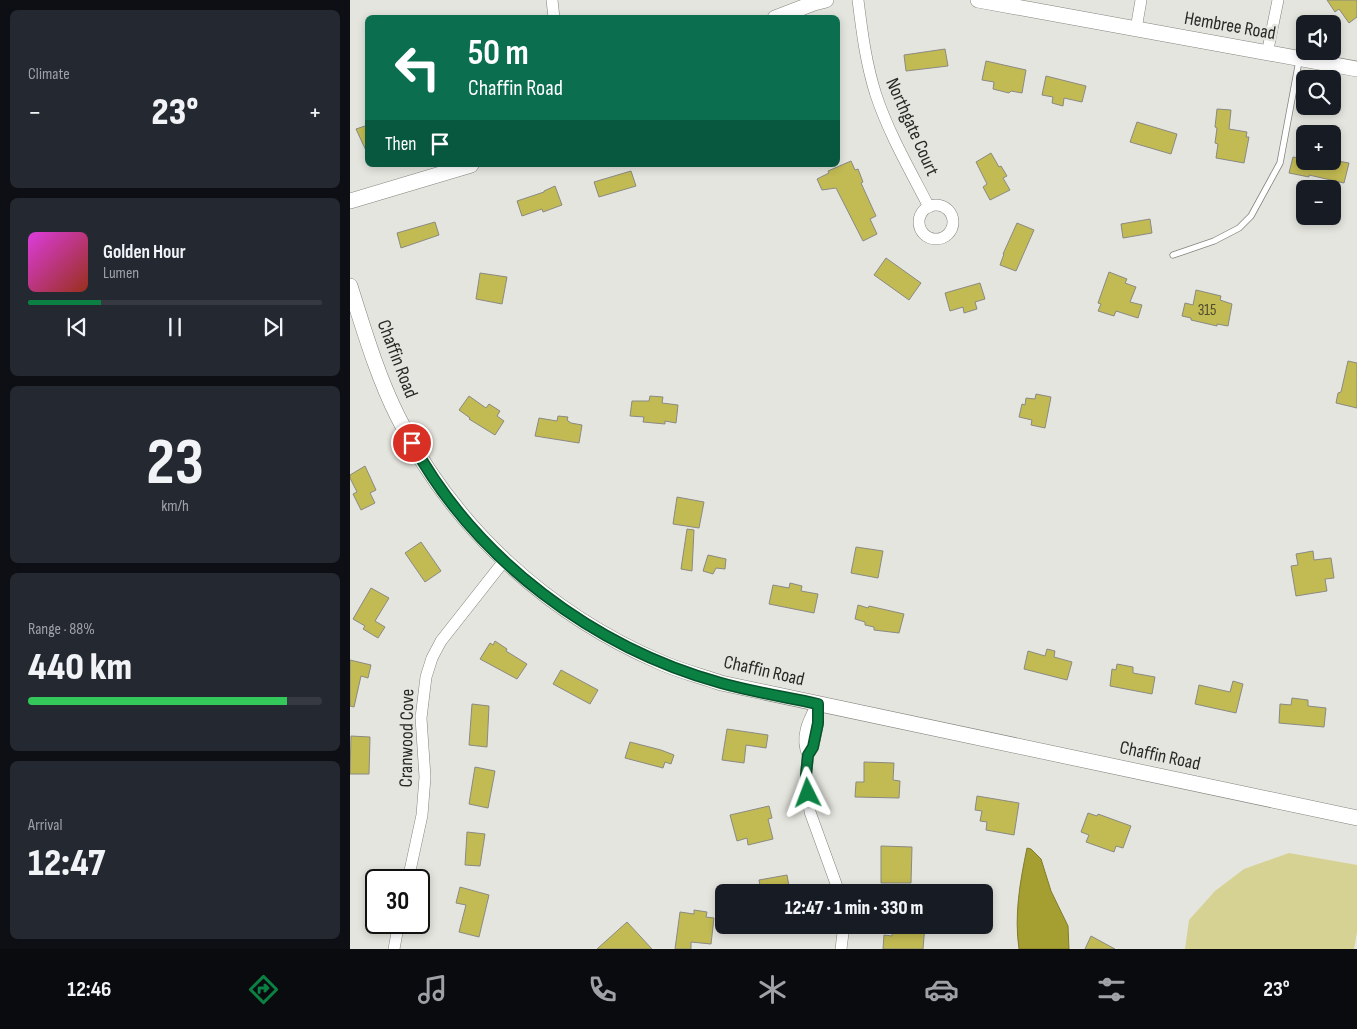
<!DOCTYPE html>
<meta charset="utf-8">
<style>
body{margin:0;font-family:"Sofia Sans Condensed",sans-serif;background:#242831;color:#f1f3f6;height:100vh;display:flex;flex-direction:column;font-size:19px;white-space:nowrap}
*{box-sizing:border-box;margin:0}
p{font-size:16px;color:#9ea1a6}
.icon{flex:none;width:28px;height:28px;fill:none;stroke:currentColor;stroke-width:2;stroke-linecap:round;stroke-linejoin:round}
.map{position:relative;flex:1;overflow:hidden}
.sheet{display:flex;flex-direction:column;gap:10px;padding:10px;background:#0d0f14;width:350px}
.sheet>*{flex:none}
.guide{position:absolute;left:15px;top:15px;width:475px;height:152px;border-radius:8px;box-shadow:0 2px 8px #0003;background:#0b6e4f;color:#fff;overflow:hidden}
.fabs{position:absolute;left:946px;top:15px;display:grid;gap:10px}
.fabs a{display:grid;place-items:center;width:45px;height:45px;border-radius:8px;background:#171b24;box-shadow:0 2px 8px #0003;font-size:25px}
.speed{position:absolute;left:15px;top:869px;display:flex;gap:10px;font-size:25px;font-weight:700;text-align:center}
.speed>*{display:grid;place-content:center;width:65px;height:65px;border-radius:50%;background:#171b24;box-shadow:0 2px 8px #0003;line-height:1}
.speed .limit{border:2px solid #111;border-radius:8px;background:#fff;color:#111}
.pin{position:absolute;display:grid;place-items:center;width:42px;height:42px;color:#fff;margin:-21px;border:2px solid #fff;border-radius:50%;box-shadow:0 1px 5px #0007}
.me{position:absolute;width:55px;margin:-28px;rotate:357deg;stroke-linejoin:round;filter:drop-shadow(0 0 4px #0008)}
.turn{display:flex;align-items:center;gap:18px;height:105px;padding:0 20px;font-size:22px}
.turn .icon{width:65px;height:65px;stroke-width:2.5}
.turn b{display:block;font-size:35px;line-height:42px}
.then{display:flex;align-items:center;height:48px;padding:0 20px;background:#0003;gap:10px;font-size:19px}
.big{font-size:38px;font-weight:800;line-height:1.1}
.sheet .tile{flex:1;display:flex;flex-direction:column;justify-content:center;gap:8px;min-width:0;padding:0 18px;border-radius:8px;background:#242831}
.sheet .dial{align-items:center;gap:0}
.dial b{font-size:65px;line-height:1}
.song{display:flex;align-items:center;gap:15px}
.cover{width:60px;height:60px;border-radius:8px;background:linear-gradient(135deg,hsl(300 70% 55%),hsl(10 70% 35%))}
.played{height:5px;border-radius:2px;background:linear-gradient(90deg,#0b8043 25%,#363941 25%)}
.keys{display:flex;justify-content:space-around;direction:ltr}
.heat{display:flex;justify-content:space-between;align-items:center;font-size:28px;direction:ltr}
.charge{height:8px;border-radius:4px;background:linear-gradient(90deg,#34c759 88%,#363941 0)}
.trip{position:absolute;left:365px;top:884px;width:278px;height:50px;border-radius:8px;background:#171b24;box-shadow:0 2px 8px #0003;font-weight:800;line-height:50px;text-align:center}
.menu{display:flex;height:80px;justify-content:space-around;align-items:center;background:#090b0e;color:#9ea1a6}
.menu .icon{width:35px;height:35px}
.menu .on{color:#0b8043}
.menu b{font-size:22px;color:#f1f3f6}
main{display:flex;flex:1;min-height:0}
.map>svg:first-child{display:block}
.green{fill:#d5d293}
.water{fill:#a59e31;stroke:#807b2e}
.building{fill:#c2ba52;stroke:#8a8a84}
.lines{fill:none;stroke-linecap:round;stroke-linejoin:round}
.service-casing{stroke:#84837e;stroke-width:7}
.minor-casing{stroke:#84837e;stroke-width:12}
.tertiary-casing{stroke:#84837e;stroke-width:16}
.service{stroke:#fff;stroke-width:5.5}
.minor{stroke:#fff;stroke-width:11}
.tertiary{stroke:#fff;stroke-width:15}
.route-casing{stroke:#07532c;stroke-width:12}
.route{stroke:#0b8043;stroke-width:9}
.labels{text-anchor:middle;dominant-baseline:central;stroke-width:5;stroke-linejoin:round;paint-order:stroke}
.number-label{font-size:16px;fill:#4e4c31}
.street-label{font-size:19px;fill:#282826;stroke:#e5e5df}
</style>
<main>
<section class="sheet">
<div class="tile"><p>Climate</p>
<div class="heat"><a>−</a><b class="big">23°</b><a>+</a></div>
</div>
<div class="tile">
<div class="song"><i class="cover"></i><div><b>Golden Hour</b><p>Lumen</p></div></div>
<div class="played"></div>
<div class="keys"><svg class="icon" aria-label="previous" viewBox="0 0 24 24"><path d="M18 5L8 12l10 7zM5 5v14"/></svg><svg class="icon" aria-label="pause" viewBox="0 0 24 24"><path d="M8 5v14M16 5v14"/></svg><svg class="icon" aria-label="next" viewBox="0 0 24 24"><path d="M6 5l10 7-10 7zM19 5v14"/></svg></div>
</div>
<div class="tile dial"><b>23</b><p>km/h</p></div>
<div class="tile"><p>Range · 88%</p><b class="big">440 km</b><div class="charge"></div></div>
<div class="tile"><p>Arrival</p><b class="big">12:47</b></div>
</section>
<div class="map">
<svg width="1007" height="949" viewBox="0 0 1007 949">
<rect width="100%" height="100%" fill="#e5e5df"/>
<polygon class="green" points="939,853 1007,865 1007,932 1004,949 835,949 839,920 865,891 894,869"/>
<path class="water" d="M677,848L681,849L691,859L701,891L718,926L719,949H669C664,915 670,882 677,848Z"/>
<g class="building">
<polygon points="977,0 1007,0 1007,17 999,23 989,9 985,12"/>
<polygon points="595,49 598,66 556,71 554,55"/>
<polygon points="636,61 676,70 672,93 661,91 659,93 643,89 644,82 632,80"/>
<polygon points="696,76 736,86 732,102 714,98 713,106 702,103 703,97 692,95"/>
<polygon points="867,109 881,110 879,129 897,132 896,137 899,137 894,163 866,158 868,144 865,143 867,128 865,127"/>
<polygon points="787,122 827,134 821,154 780,142"/>
<polygon points="18,125 18,155 6,129"/>
<polygon points="641,153 649,167 651,166 657,176 653,178 660,190 640,200 633,187 637,184 626,162"/>
<polygon points="943,157 955,159 955,161 982,161 982,160 999,163 994,183 959,175 959,177 939,173"/>
<polygon points="501,161 505,170 508,169 513,182 511,183 526,216 520,219 527,234 513,241 486,188 472,190 467,179 479,173 478,171"/>
<polygon points="281,171 286,186 249,197 244,182"/>
<polygon points="205,186 212,205 193,212 192,209 172,216 167,201 194,192 194,191"/>
<polygon points="800,219 802,233 773,238 771,224"/>
<polygon points="85,222 89,235 51,248 47,233"/>
<polygon points="667,223 684,230 666,271 650,265 654,254 653,254"/>
<polygon points="536,258 571,283 559,300 524,275"/>
<polygon points="759,272 777,279 775,283 786,287 780,302 792,305 788,318 766,311 764,316 748,311 751,304 748,303"/>
<polygon points="130,273 157,277 152,304 126,299"/>
<polygon points="630,283 635,299 625,302 627,309 614,313 613,307 600,311 595,293"/>
<polygon points="846,290 871,296 870,300 882,304 878,326 867,324 867,326 841,320 841,318 832,316 835,303 843,305"/>
<polygon points="998,361 1007,363 1007,408 986,403 988,393 991,392"/>
<polygon points="686,394 701,397 695,428 681,425 682,420 669,417 672,404 675,405 676,398 685,399"/>
<polygon points="119,396 136,408 139,404 150,411 147,416 154,421 145,435 119,419 120,418 109,410"/>
<polygon points="300,396 313,397 312,403 328,405 326,423 315,421 315,424 293,422 294,417 280,416 282,401 299,401"/>
<polygon points="208,416 218,417 217,420 221,423 232,425 229,443 185,436 189,418 207,421"/>
<polygon points="15,466 26,490 20,493 25,503 11,510 3,494 7,492 0,478 0,475"/>
<polygon points="327,497 354,502 349,528 323,524"/>
<polygon points="337,529 344,530 342,571 331,569"/>
<polygon points="71,542 91,571 75,582 55,553"/>
<polygon points="506,547 533,551 528,578 501,573"/>
<polygon points="963,551 964,560 981,558 984,578 975,579 977,591 946,596 941,566 948,565 946,554"/>
<polygon points="358,555 376,559 375,569 366,568 363,574 353,571"/>
<polygon points="440,583 452,586 451,591 468,594 464,613 419,604 423,585 439,588"/>
<polygon points="21,588 39,598 25,621 35,627 28,638 13,629 15,626 3,619"/>
<polygon points="508,605 518,608 519,606 554,614 549,633 524,630 524,627 515,625 515,622 505,619"/>
<polygon points="145,641 157,649 156,651 177,664 167,679 130,659 140,643 143,645"/>
<polygon points="697,649 705,651 704,657 722,662 717,680 674,669 678,651 695,656"/>
<polygon points="0,660 21,665 18,678 11,676 4,707 0,706"/>
<polygon points="767,664 783,667 783,673 805,677 802,694 760,686 762,669 766,670"/>
<polygon points="211,670 248,690 240,704 203,684"/>
<polygon points="883,681 893,684 886,713 845,704 849,685 880,692"/>
<polygon points="942,698 958,700 958,706 976,708 974,727 929,723 930,704 941,705"/>
<polygon points="122,704 139,706 137,747 119,745"/>
<polygon points="377,729 418,735 416,748 396,745 394,763 372,760"/>
<polygon points="1,736 20,737 19,774 0,774"/>
<polygon points="280,742 311,750 324,755 321,764 315,762 313,768 275,758"/>
<polygon points="514,762 544,763 543,780 550,781 549,798 505,797 506,782 514,782"/>
<polygon points="125,767 145,771 138,808 119,804"/>
<polygon points="627,796 669,803 664,835 636,830 637,822 630,821 632,811 625,810"/>
<polygon points="419,806 422,818 418,819 423,839 398,845 397,838 387,841 380,815"/>
<polygon points="738,813 747,816 748,814 781,826 773,848 766,846 764,852 736,842 739,835 731,832"/>
<polygon points="117,832 135,834 130,866 115,865"/>
<polygon points="531,846 562,847 561,883 531,883"/>
<polygon points="437,875 440,892 411,892 409,880"/>
<polygon points="110,887 139,895 129,937 109,932 116,905 106,903"/>
<polygon points="344,910 357,912 356,917 364,918 361,944 341,942 341,949 325,949 330,912 344,914"/>
<polygon points="277,922 302,949 247,949"/>
<polygon points="543,925 575,925 573,949 533,949 534,935 542,936"/>
<polygon points="741,936 765,949 735,949"/>
</g>
<g class="lines">
<g class="service-casing">
<polyline id="service" points="823,255 864,241 889,228 901,216 930,163 949,61"/>
</g>
<g class="minor-casing">
<g id="minor">
<polyline points="202,0 204,18"/>
<path d="M508,0C512,32 516,64 526,95C539,134 560,170 579,207"/>
<polyline points="786,29 791,0"/>
<polyline points="917,54 928,0"/>
<circle cx="586" cy="222" r="17"/>
<polyline points="468,704 468,723 463,747 458,755 456,775 460,812 489,892"/>
<path d="M458,755C450,738 458,721 467,705"/>
<polyline points="58,880 72,815 75,777 71,718 76,677 82,658 91,641 154,561"/>
<polyline points="44,949 49,922"/>
<polyline points="491,949 494,925"/>
</g>
</g>
<g class="tertiary-casing">
<g id="tertiary">
<polyline points="628,0 1007,69"/>
<polyline points="425,18 464,3 476,0"/>
<polyline points="0,201 121,165"/>
<path d="M0,286C14,330 27,375 48,417C102,527 198,614 310,662C330,671 351,676 371,683L1007,818"/>
</g>
</g>
<use href="#service" class="service"/>
<use href="#minor" class="minor"/>
<use href="#tertiary" class="tertiary"/>
</g>
<g class="lines">
<g class="route-casing">
<path id="route" d="M62,443C126,560 244,648 371,683C403,692 436,697 468,704V723L463,747L458,755L456,775L458,793"/>
</g>
<use href="#route" class="route"/>
</g>
<g class="labels">
<g class="number-label">
<text x="857" y="310">315</text>
</g>
<g class="street-label">
<text transform="translate(880 26) rotate(10)">Hembree Road</text>
<text transform="translate(562 127) rotate(66)">Northgate Court</text>
<text transform="translate(47 359) rotate(69)">Chaffin Road</text>
<text transform="translate(414 671) rotate(13)">Chaffin Road</text>
<text transform="translate(57 738) rotate(-89)">Cranwood Cove</text>
<text transform="translate(810 756) rotate(12)">Chaffin Road</text>
</g>
</g>
</svg>
<div class="fabs">
<a><svg class="icon" aria-label="sound" viewBox="0 0 24 24"><path d="M4 9h4l5-4v14l-5-4H4zM17 9q2 3 0 6"/></svg></a>
<a><svg class="icon" aria-label="search" viewBox="0 0 24 24"><circle cx="10" cy="10" r="6"/><path d="M15 15l6 6"/></svg></a>
<a>+</a>
<a>−</a>
</div>
<div class="speed"><div class="limit">30</div></div>
<div class="pin" style="left:62px;top:443px;background:#d93025"><svg class="icon" aria-label="arrive" viewBox="0 0 24 24"><path d="M6 21V4h12l-3 4 3 4H6"/></svg></div>
<svg class="me" style="left:458px;top:793px" viewBox="-20 -20 40 40"><path d="M0-17L14 15 0 8-14 15z" fill="#0b8043" stroke="#fff" stroke-width="4"/></svg>
<div class="trip">12:47 · 1 min · 330 m</div>
<div class="guide">
<div class="turn"><svg class="icon" aria-label="left" viewBox="0 0 24 24"><path d="M17 20v-9H6M10 6l-5 5 5 5"/></svg><div><b>50 m</b>Chaffin Road</div></div>
<div class="then">Then<svg class="icon" aria-label="arrive" viewBox="0 0 24 24"><path d="M6 21V4h12l-3 4 3 4H6"/></svg></div>
</div>
</div>
</main>
<nav class="menu">
<b>12:46</b>
<svg class="icon on" aria-label="directions" viewBox="0 0 24 24"><path d="M12 3l9 9-9 9-9-9zM9 14v-3h6M13 9l2 2-2 2"/></svg>
<svg class="icon" aria-label="music" viewBox="0 0 24 24"><path d="M9 18V5l10-2v13"/><circle cx="6" cy="18" r="3"/><circle cx="16" cy="16" r="3"/></svg>
<svg class="icon" aria-label="phone" viewBox="0 0 24 24"><path d="M5 4h4l2 5-3 2q2 4 5 5l2-3 5 2v4C11 20 4 13 5 4z"/></svg>
<svg class="icon" aria-label="climate" viewBox="0 0 24 24"><path d="M12 3v18M4 7l16 10M4 17L20 7"/></svg>
<svg class="icon" aria-label="car" viewBox="0 0 24 24"><path d="M5 17H2v-5l4-1 3-4h7l3 4 3 1v5h-3M9 17h6M6 11h13"/><circle cx="7" cy="17" r="2"/><circle cx="17" cy="17" r="2"/></svg>
<svg class="icon" aria-label="filters" viewBox="0 0 24 24"><path d="M4 7h16M4 17h16"/><circle cx="9" cy="7" r="2"/><circle cx="15" cy="17" r="2"/></svg>
<b>23°</b>
</nav>
